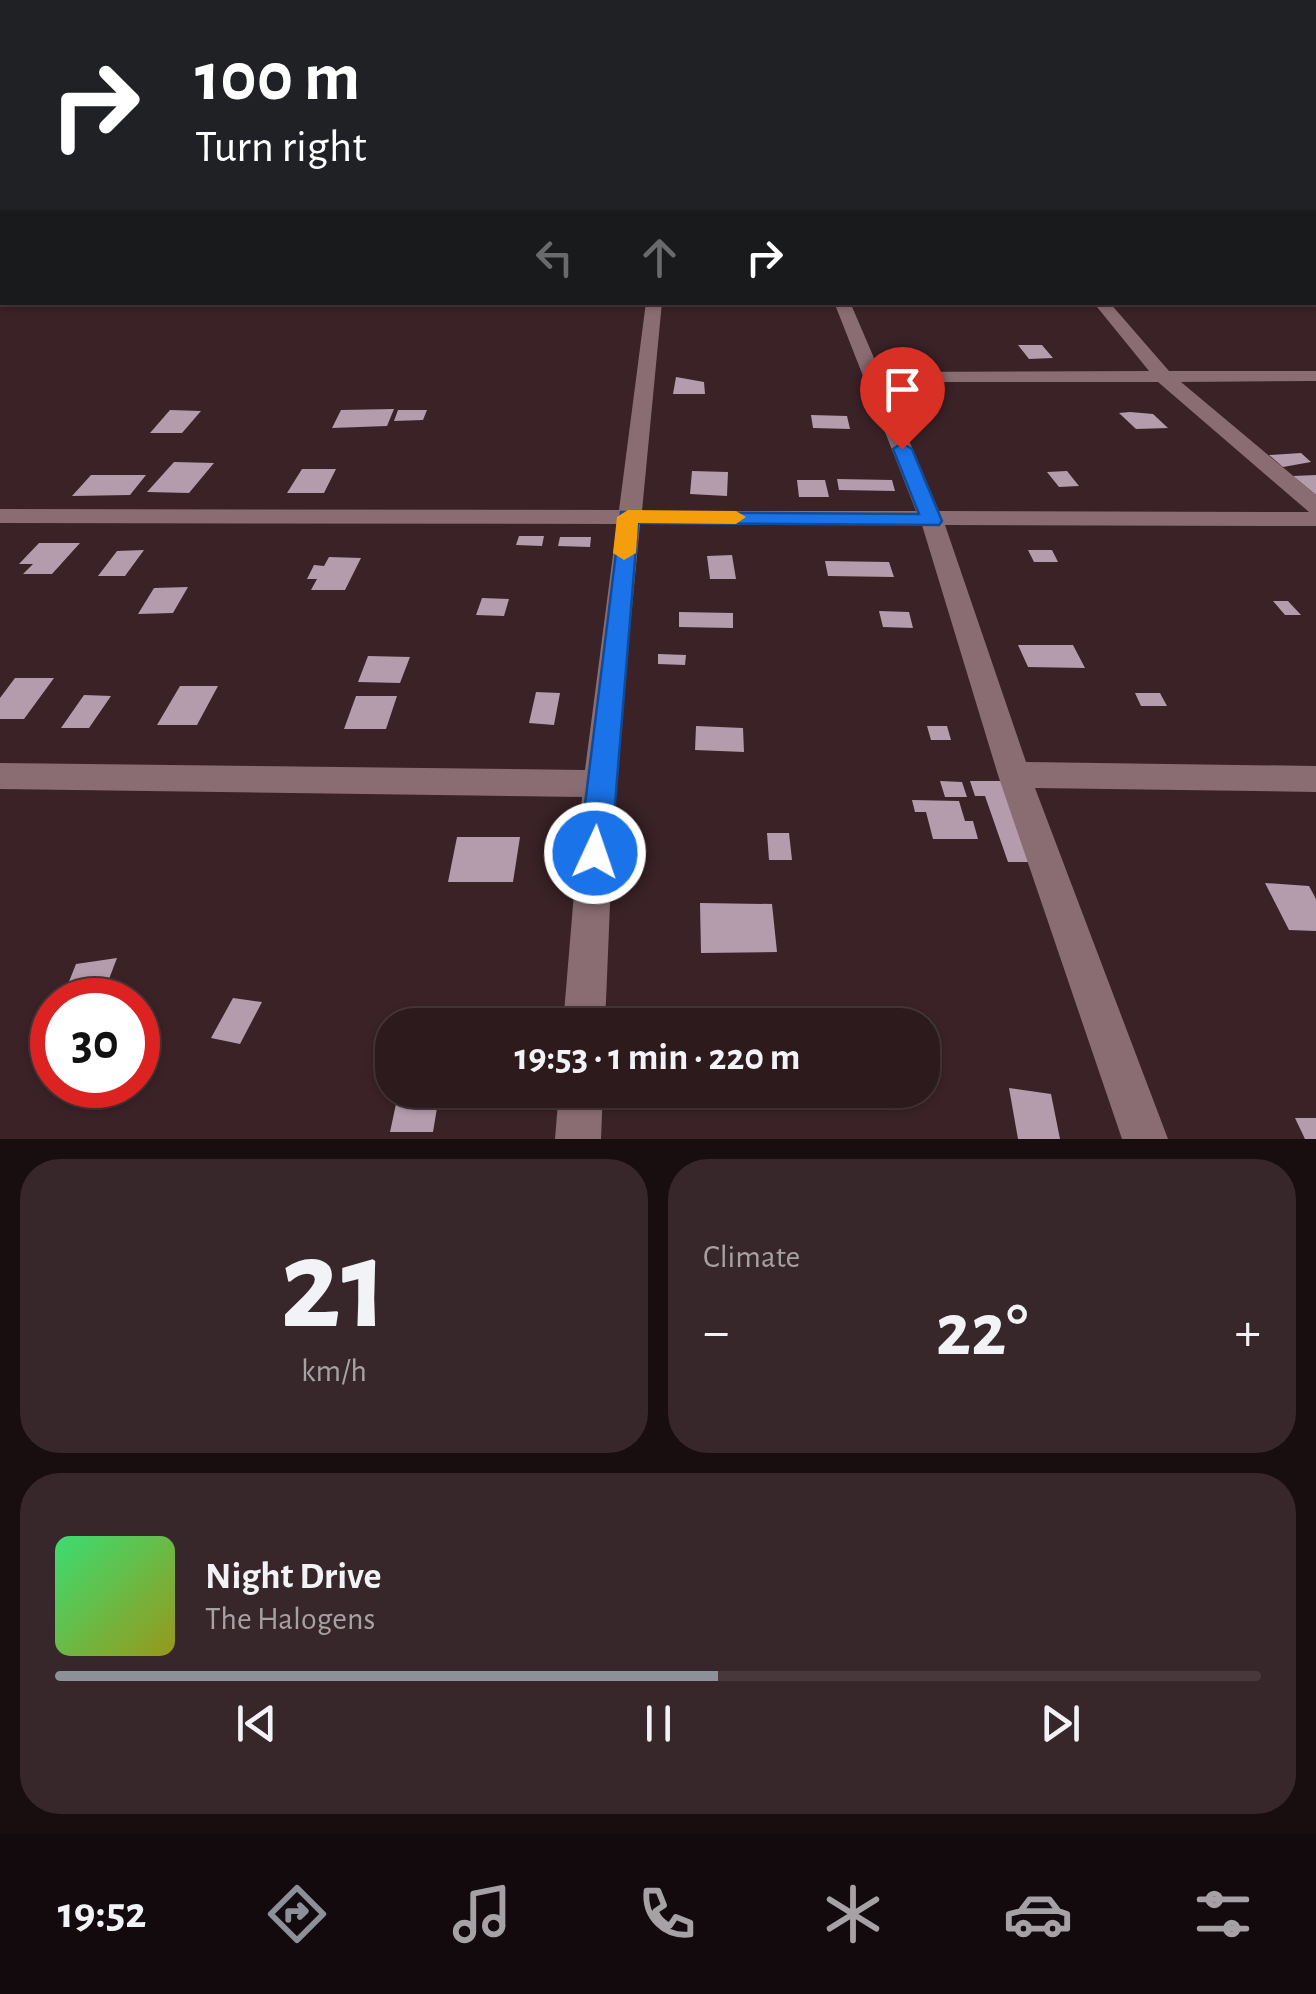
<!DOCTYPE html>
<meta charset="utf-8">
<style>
body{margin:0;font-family:"Alegreya Sans",sans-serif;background:#38272a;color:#f1f3f6;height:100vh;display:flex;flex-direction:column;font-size:38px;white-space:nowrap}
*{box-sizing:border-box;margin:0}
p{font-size:32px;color:#a6a1a4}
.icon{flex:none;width:55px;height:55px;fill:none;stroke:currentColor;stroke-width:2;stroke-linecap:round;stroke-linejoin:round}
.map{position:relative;height:1139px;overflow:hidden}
.drawer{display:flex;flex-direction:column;gap:20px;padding:20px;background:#180e10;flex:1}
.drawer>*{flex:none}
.hud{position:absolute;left:0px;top:0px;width:1318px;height:305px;box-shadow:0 2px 8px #0004,0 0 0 2px #48383b;background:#202124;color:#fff;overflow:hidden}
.speed{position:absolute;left:30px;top:978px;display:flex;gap:20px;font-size:50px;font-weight:700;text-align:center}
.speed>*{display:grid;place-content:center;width:130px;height:130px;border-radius:50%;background:#2c1a1d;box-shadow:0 2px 8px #0004,0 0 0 2px #48383b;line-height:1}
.speed .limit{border:15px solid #d22;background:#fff;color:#111}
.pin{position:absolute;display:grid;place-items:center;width:85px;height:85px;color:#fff;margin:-102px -42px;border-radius:50% 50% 50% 0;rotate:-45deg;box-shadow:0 0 10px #0007}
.pin .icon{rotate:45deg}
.me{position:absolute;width:110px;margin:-55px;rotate:3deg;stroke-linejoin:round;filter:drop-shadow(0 0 8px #0008)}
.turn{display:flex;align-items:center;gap:35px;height:210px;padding:0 30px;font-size:45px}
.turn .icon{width:130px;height:130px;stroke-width:2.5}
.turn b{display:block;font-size:70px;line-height:85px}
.lanes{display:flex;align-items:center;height:95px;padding:0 30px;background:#0003;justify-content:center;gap:50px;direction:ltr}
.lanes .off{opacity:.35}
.big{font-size:75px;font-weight:700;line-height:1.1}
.drawer .tile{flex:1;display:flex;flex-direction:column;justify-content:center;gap:15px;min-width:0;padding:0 35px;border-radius:40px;background:#38272a}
.drawer .dial{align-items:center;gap:0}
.dial b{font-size:130px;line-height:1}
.song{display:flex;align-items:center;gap:30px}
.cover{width:120px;height:120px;border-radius:15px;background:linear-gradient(135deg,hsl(140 70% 55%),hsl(60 70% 35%))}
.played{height:10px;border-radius:5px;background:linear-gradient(90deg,#8c9099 55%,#48383b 55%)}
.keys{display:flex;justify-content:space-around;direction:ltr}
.heat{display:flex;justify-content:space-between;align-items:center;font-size:55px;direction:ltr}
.drawer .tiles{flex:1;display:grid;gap:20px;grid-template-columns:1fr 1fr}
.tile:last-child{grid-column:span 2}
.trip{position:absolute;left:375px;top:1008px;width:565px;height:100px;border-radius:40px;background:#2c1a1d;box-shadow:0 2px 8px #0004,0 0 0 2px #48383b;font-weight:700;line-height:100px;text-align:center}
.tabs{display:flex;height:160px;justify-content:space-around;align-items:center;background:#120a0c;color:#a6a1a4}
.tabs .icon{width:70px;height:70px}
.tabs .on{color:#8c9099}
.tabs b{font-size:45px;color:#f1f3f6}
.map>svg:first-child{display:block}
.building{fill:#b49cad}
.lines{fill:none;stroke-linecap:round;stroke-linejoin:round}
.street{fill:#8a6d73;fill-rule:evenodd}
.route{fill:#1a73e8;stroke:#114b97;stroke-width:2.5}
.slow{fill:#f59e0b}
</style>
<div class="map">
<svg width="1316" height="1139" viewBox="0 0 1316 1139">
<rect width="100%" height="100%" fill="#3a2227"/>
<g class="building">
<polygon points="1018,345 1042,345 1053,358 1029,359"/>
<polygon points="676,377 704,382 705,394 673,394"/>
<polygon points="394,409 387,426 332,428 341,410"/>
<polygon points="170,410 201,411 182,433 150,433"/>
<polygon points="398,410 427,410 423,420 394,421"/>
<polygon points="1130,412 1153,414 1168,428 1136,429 1119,413"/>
<polygon points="811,415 847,416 850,429 813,428"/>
<polygon points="1301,453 1311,462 1283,467 1269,455"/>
<polygon points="174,462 214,463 189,493 147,492"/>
<polygon points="302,469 336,469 324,493 287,493"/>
<polygon points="692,471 728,472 727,496 690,494"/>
<polygon points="1067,471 1079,486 1059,487 1047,472"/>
<polygon points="91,475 146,475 130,495 72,496"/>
<polygon points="1316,475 1316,495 1293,476"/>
<polygon points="837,479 892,480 895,491 839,490"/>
<polygon points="797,480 825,480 829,497 799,497"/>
<polygon points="519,536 544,536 542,546 516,545"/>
<polygon points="560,537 591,537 590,547 558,546"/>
<polygon points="39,543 80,543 52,574 23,574 33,564 19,564"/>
<polygon points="144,550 125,576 98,576 117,551"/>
<polygon points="1028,550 1052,550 1058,562 1034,562"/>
<polygon points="732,555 736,579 710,579 707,556"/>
<polygon points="329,557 361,558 345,590 311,590 317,579 307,579 314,565 324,566"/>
<polygon points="825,561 889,562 894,577 828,576"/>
<polygon points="188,587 173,613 138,614 154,588"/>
<polygon points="482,598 509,599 504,616 476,615"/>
<polygon points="1273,601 1288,601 1301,615 1285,615"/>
<polygon points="879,611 909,612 913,628 883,627"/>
<polygon points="679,612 733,613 733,628 679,627"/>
<polygon points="1018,645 1073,645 1085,668 1028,667"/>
<polygon points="658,654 686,655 685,665 658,664"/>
<polygon points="368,656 410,657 400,683 358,682"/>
<polygon points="15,678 54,678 24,719 0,719 0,698"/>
<polygon points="180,686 218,686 197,725 157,725"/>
<polygon points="536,692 560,693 554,725 529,723"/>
<polygon points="1135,693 1160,693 1167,706 1141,706"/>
<polygon points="84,695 111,696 89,728 61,728"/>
<polygon points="356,696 397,696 386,729 344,729"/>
<polygon points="696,726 743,728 744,752 695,750"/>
<polygon points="927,726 947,726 951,740 931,740"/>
<polygon points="940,781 962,782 967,797 945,797"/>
<polygon points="970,781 1005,781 1035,862 1008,862 985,796 975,796"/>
<polygon points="912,800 959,801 965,821 973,821 978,839 933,839 926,812 915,812"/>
<polygon points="767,833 789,833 792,860 769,860"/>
<polygon points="457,837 520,837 513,882 448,882"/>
<polygon points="1265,883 1309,886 1316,899 1316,931 1289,930"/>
<polygon points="700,903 772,904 777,952 701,953"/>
<polygon points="117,958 109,979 68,984 76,964"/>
<polygon points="113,988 108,1000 75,1000 79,990"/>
<polygon points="233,998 262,1002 240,1044 211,1038"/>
<polygon points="1009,1088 1051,1094 1060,1139 1018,1139"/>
<polygon points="399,1090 440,1090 433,1132 390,1132"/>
<polygon points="1295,1118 1316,1118 1316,1139 1305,1139"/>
</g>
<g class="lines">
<g class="street">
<rect x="1315" y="265" width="1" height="8"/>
<path d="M646,302H662L642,511H916L834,302H850L880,372L1149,371L1093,302H1109L1169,371H1316V381L1181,382L1316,495V526L945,525L1026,762L1316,766V792L1035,788L1168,1139H1122L998,775L922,525L640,524L615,784L605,1025H563L582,797L0,789V763L585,770L617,524L0,523V509L619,510ZM884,382H1158L1309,512L939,511Z"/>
<polygon points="559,1090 603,1090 601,1139 555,1139"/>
</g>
</g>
<linearGradient id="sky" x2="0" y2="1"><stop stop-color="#201315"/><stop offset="0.45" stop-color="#4f4452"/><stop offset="1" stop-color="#4f4452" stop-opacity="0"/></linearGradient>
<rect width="1316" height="293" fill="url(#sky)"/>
<polygon class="route" points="902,443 912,449 942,521 939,525 638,523 611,853 606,863 595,867 583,863 579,853 621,512 919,514 893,449"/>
<polygon class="slow" points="628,510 736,511 746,517 736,524 638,523 636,553 624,560 613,553 617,517"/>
</svg>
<div class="speed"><div class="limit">30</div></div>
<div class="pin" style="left:902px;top:449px;background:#d93025"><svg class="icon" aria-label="arrive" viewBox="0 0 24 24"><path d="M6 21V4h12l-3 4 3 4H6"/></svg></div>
<svg class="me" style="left:595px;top:853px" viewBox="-20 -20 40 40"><circle r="17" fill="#1a73e8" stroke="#fff" stroke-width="3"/><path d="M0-11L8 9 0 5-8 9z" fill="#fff"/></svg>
<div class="trip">19:53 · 1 min · 220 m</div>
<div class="hud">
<div class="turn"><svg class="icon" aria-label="right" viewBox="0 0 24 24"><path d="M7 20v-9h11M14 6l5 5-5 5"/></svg><div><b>100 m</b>Turn right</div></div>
<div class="lanes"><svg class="icon off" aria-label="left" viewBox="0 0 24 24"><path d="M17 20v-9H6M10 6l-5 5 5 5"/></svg><svg class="icon off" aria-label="ahead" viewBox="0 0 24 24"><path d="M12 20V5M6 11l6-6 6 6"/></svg><svg class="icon" aria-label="right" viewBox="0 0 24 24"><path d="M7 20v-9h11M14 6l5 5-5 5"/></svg></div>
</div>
</div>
<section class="drawer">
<div class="tiles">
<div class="tile dial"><b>21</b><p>km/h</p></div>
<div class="tile"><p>Climate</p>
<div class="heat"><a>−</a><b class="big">22°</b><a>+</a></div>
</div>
<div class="tile">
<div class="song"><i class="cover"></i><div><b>Night Drive</b><p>The Halogens</p></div></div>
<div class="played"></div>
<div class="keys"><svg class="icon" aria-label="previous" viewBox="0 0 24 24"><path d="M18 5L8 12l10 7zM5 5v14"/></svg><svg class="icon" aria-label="pause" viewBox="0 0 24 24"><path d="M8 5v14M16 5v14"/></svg><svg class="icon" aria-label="next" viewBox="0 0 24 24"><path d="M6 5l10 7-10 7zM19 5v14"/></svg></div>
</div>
</div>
</section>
<nav class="tabs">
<b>19:52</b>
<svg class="icon on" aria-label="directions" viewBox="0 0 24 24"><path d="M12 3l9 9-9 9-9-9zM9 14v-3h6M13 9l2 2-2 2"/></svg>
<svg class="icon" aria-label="music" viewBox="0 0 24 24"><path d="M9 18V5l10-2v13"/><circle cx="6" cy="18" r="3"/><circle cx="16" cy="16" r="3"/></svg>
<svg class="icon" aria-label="phone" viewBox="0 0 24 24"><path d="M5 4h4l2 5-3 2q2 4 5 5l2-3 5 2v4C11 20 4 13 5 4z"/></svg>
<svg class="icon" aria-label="climate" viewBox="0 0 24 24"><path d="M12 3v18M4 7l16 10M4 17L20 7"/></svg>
<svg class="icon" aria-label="car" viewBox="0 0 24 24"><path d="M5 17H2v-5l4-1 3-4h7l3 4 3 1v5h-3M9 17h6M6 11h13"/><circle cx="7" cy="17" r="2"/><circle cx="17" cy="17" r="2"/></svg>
<svg class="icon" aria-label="filters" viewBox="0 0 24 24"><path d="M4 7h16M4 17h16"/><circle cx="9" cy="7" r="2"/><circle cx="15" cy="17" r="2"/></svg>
</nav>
